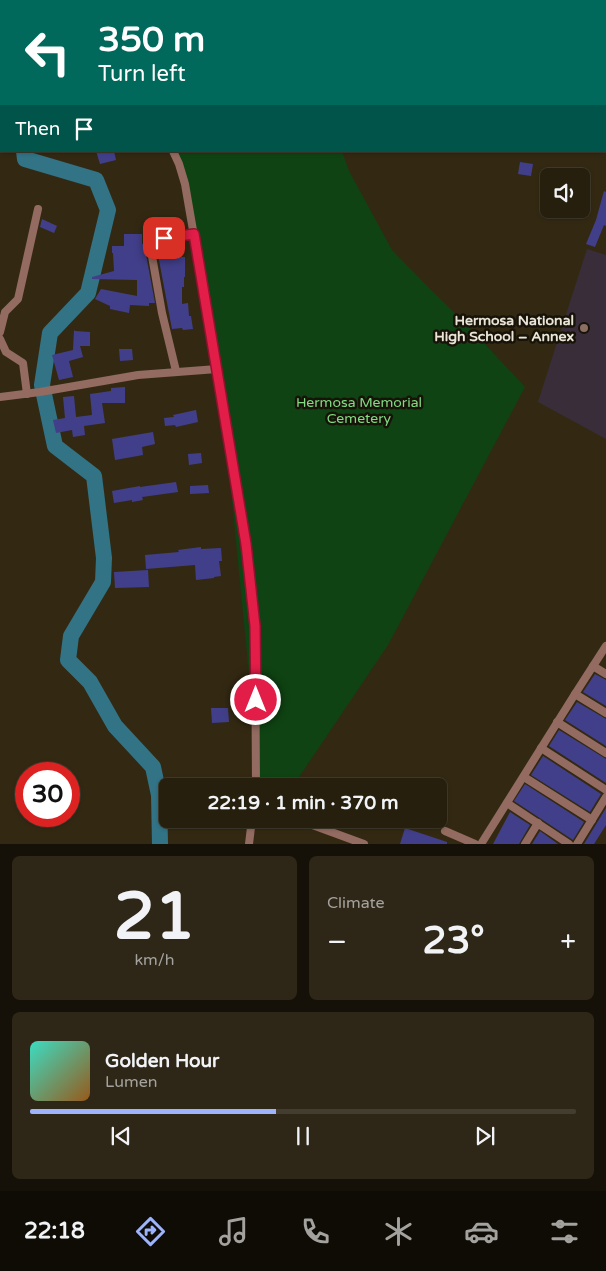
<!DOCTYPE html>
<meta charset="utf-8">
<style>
body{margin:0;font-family:"Varela Round",sans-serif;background:#2e2717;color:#f1f3f6;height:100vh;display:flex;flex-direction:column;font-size:19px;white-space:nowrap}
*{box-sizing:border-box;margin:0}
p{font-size:16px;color:#a4a29e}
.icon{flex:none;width:28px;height:28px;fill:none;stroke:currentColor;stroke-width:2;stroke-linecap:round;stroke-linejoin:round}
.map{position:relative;height:844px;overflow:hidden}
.details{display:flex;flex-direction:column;gap:12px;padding:12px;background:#151108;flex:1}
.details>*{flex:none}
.hud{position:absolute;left:0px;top:0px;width:606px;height:152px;box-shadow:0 1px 4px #0004,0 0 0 1px #423d2e;background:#00695c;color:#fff;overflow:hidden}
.tools{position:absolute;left:540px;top:168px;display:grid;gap:10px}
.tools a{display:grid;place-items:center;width:50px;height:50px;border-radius:8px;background:#261f0e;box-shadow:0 1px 4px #0004,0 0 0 1px #423d2e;font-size:25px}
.speed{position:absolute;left:15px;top:762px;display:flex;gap:10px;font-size:25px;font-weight:700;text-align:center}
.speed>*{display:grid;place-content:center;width:65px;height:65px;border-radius:50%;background:#261f0e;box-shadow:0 1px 4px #0004,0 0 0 1px #423d2e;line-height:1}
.speed .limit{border:8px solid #d22;background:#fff;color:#111}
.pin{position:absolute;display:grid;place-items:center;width:42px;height:42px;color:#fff;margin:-21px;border-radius:10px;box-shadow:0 2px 8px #0006}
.me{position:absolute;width:55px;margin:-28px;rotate:0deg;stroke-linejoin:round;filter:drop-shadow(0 0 4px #0008)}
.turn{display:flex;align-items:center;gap:18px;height:105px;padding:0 15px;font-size:22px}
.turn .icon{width:65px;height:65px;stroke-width:2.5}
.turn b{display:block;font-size:35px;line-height:42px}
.then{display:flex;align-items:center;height:48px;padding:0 15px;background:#0003;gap:10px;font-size:19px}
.big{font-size:38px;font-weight:700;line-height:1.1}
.details .widget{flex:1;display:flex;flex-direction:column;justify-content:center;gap:8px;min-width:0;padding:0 18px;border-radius:8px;background:#2e2717}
.details .dial{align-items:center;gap:0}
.dial b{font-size:65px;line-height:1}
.song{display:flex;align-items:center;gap:15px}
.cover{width:60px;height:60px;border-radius:8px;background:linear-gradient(135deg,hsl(170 70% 55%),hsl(30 70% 35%))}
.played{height:5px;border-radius:2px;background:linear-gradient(90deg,#9db4fd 45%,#423d2e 45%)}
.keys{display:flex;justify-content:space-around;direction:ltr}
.heat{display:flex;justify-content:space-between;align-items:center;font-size:28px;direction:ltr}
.details .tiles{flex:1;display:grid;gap:12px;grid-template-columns:1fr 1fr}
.widget:last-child{grid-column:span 2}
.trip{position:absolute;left:159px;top:778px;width:288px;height:50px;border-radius:8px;background:#261f0e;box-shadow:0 1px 4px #0004,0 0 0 1px #423d2e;font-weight:700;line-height:50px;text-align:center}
.menu{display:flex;height:80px;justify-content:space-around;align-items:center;background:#0f0c06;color:#a4a29e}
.menu .icon{width:35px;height:35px}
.menu .on{color:#9db4fd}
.menu b{font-size:22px;color:#f1f3f6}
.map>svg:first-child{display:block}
.education{fill:#3a2d3a}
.green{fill:#0f4313}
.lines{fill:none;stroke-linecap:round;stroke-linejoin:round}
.river{stroke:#327386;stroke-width:16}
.building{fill:#423f8a}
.minor{stroke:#936b60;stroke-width:8}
.route-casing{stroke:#92132f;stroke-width:12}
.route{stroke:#e11d48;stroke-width:9}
.education-dot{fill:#8d6e63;stroke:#171309;stroke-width:2}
.labels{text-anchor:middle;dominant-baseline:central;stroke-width:5;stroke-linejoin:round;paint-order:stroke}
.poi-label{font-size:14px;font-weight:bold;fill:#ebe5d8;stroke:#171309;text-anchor:end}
.park-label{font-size:14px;fill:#81db82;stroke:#171309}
</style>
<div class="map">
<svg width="606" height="844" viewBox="0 0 606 844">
<rect width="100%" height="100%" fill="#332913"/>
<polygon class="education" points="587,249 606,255 606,439 538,402"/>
<polygon class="green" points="177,151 342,151 349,171 392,250 428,287 468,326 525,387 388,645 293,786 260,786 220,378"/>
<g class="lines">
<g class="river">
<polyline points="44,0 45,1"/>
<polyline points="24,151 25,159 96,180 108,210 88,293 50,333 42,385 55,446 94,476 104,558 103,582 71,636 68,660 90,682 115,726 153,767 159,795 160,844"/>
</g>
</g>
<g class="building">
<polygon points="96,151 114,151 116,160 100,164"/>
<polygon points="520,162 533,164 531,176 518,174"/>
<polygon points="604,191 606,192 606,226 604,225 595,247 586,244 596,220"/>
<polygon points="42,219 57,226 54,233 40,227"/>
<polygon points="124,234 142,234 142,244 144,244 155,303 149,303 149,306 130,305 129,313 110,309 110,306 95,299 101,289 137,296 137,280 92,279 92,277 114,271 113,253 112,253 112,246 124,246"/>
<polygon points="181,242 182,257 185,257 185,277 184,277 184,287 182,287 182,304 188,303 189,316 191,316 193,329 183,330 182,328 172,329 156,244"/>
<polygon points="74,330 75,331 90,332 90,346 80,346 83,357 69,361 73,377 59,380 52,355 73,350"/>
<polygon points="119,349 132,349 133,360 120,361"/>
<polygon points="125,387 125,403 102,403 105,423 84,426 85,435 73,437 72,430 56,433 53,420 65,418 63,397 74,396 76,417 92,415 90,394 111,391 111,388"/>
<polygon points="196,410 198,422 176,427 175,425 165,426 164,418 174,417 173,415"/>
<polygon points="153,432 155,444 142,447 143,455 115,460 112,439"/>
<polygon points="201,453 202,463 189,465 188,454"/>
<polygon points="176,482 178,492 142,497 143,500 132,502 132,500 114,503 112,491 140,486 140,487"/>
<polygon points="208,485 209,493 190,494 190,486"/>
<polygon points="201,547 201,549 221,548 222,561 219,561 221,576 214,577 214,578 196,580 195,565 146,569 145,555 179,552 178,550"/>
<polygon points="148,570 149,587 115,588 114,572"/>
<polygon points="595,674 606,680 606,706 583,692"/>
<polygon points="577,702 606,719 606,746 565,720"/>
<polygon points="211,708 228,708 229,722 212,723"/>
<polygon points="559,730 606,759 606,783 549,746"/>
<polygon points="543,756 601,794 590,812 531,775"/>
<polygon points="525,784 584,822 573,840 514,801"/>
<polygon points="606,808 606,825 594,844 584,844"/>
<polygon points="510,812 530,825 519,844 493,844"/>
<polygon points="405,828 447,842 447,844 400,844"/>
<polygon points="540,831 558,844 532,844"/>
</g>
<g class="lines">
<g class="minor">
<polyline points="151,1 151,0"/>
<polyline points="562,1 562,0"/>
<polyline points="173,151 179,164 185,184 247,544 255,625 256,786"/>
<polyline points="0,332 5,312 18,299 38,209"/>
<polyline points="0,339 6,352 23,363 27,394"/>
<polyline points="176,371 162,313 149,239 194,234"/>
<polyline points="0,397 40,392 138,375 217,369"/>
<polyline points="593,666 606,674"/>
<polyline points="575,694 606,713"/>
<polyline points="557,722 606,753"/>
<polyline points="541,748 606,790"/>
<polyline points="524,777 592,820"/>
<polyline points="507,803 569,844"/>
<polyline points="296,819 364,844"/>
<polyline points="445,831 475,844"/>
<polyline points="249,844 252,819"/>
<polyline points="481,844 575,694 606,646"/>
<polyline points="525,844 538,823"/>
<polyline points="577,844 606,797"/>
</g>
</g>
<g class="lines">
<g class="route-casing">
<polyline id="route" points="164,238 194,234 246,544 255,626 256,700"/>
</g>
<use href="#route" class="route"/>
</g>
<circle class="education-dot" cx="584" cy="328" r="5"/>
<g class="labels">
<g class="poi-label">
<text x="574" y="320">Hermosa National<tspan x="574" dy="16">High School – Annex</tspan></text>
</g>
<g class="park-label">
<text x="359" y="402">Hermosa Memorial<tspan x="359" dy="16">Cemetery</tspan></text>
</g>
</g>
</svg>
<div class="tools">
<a><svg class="icon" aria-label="sound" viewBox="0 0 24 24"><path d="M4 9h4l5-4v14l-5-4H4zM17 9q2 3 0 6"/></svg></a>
</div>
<div class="speed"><div class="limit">30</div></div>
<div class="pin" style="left:164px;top:238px;background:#d93025"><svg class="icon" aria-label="arrive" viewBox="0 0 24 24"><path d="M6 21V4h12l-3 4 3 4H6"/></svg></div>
<svg class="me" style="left:256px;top:700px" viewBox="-20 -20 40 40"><circle r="17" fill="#e11d48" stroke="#fff" stroke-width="3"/><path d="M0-11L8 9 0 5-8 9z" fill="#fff"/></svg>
<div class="trip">22:19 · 1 min · 370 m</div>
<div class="hud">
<div class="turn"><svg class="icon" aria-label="left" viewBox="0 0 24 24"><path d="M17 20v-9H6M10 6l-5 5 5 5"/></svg><div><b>350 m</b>Turn left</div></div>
<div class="then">Then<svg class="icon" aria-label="arrive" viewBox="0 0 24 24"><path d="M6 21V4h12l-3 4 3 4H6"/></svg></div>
</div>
</div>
<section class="details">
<div class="tiles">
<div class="widget dial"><b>21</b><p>km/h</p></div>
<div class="widget"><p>Climate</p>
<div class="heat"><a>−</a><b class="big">23°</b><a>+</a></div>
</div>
<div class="widget">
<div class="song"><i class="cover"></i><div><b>Golden Hour</b><p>Lumen</p></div></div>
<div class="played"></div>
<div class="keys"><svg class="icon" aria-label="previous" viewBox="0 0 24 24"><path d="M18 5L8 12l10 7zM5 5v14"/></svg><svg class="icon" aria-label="pause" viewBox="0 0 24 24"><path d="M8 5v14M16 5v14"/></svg><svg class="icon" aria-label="next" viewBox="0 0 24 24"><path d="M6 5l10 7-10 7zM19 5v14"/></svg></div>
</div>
</div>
</section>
<nav class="menu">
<b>22:18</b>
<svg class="icon on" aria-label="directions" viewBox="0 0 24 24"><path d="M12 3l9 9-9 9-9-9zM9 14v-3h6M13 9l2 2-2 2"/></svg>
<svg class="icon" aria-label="music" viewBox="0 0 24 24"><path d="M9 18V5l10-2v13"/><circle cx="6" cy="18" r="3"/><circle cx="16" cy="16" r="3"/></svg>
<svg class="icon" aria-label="phone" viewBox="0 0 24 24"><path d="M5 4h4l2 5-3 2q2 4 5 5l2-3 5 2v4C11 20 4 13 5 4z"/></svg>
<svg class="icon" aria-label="climate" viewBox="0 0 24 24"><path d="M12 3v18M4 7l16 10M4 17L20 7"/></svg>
<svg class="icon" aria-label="car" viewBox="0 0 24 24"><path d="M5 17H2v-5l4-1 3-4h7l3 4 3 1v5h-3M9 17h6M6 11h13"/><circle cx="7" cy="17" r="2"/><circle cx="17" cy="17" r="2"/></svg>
<svg class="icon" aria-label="filters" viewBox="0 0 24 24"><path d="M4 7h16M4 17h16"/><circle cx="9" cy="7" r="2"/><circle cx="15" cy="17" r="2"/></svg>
</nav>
